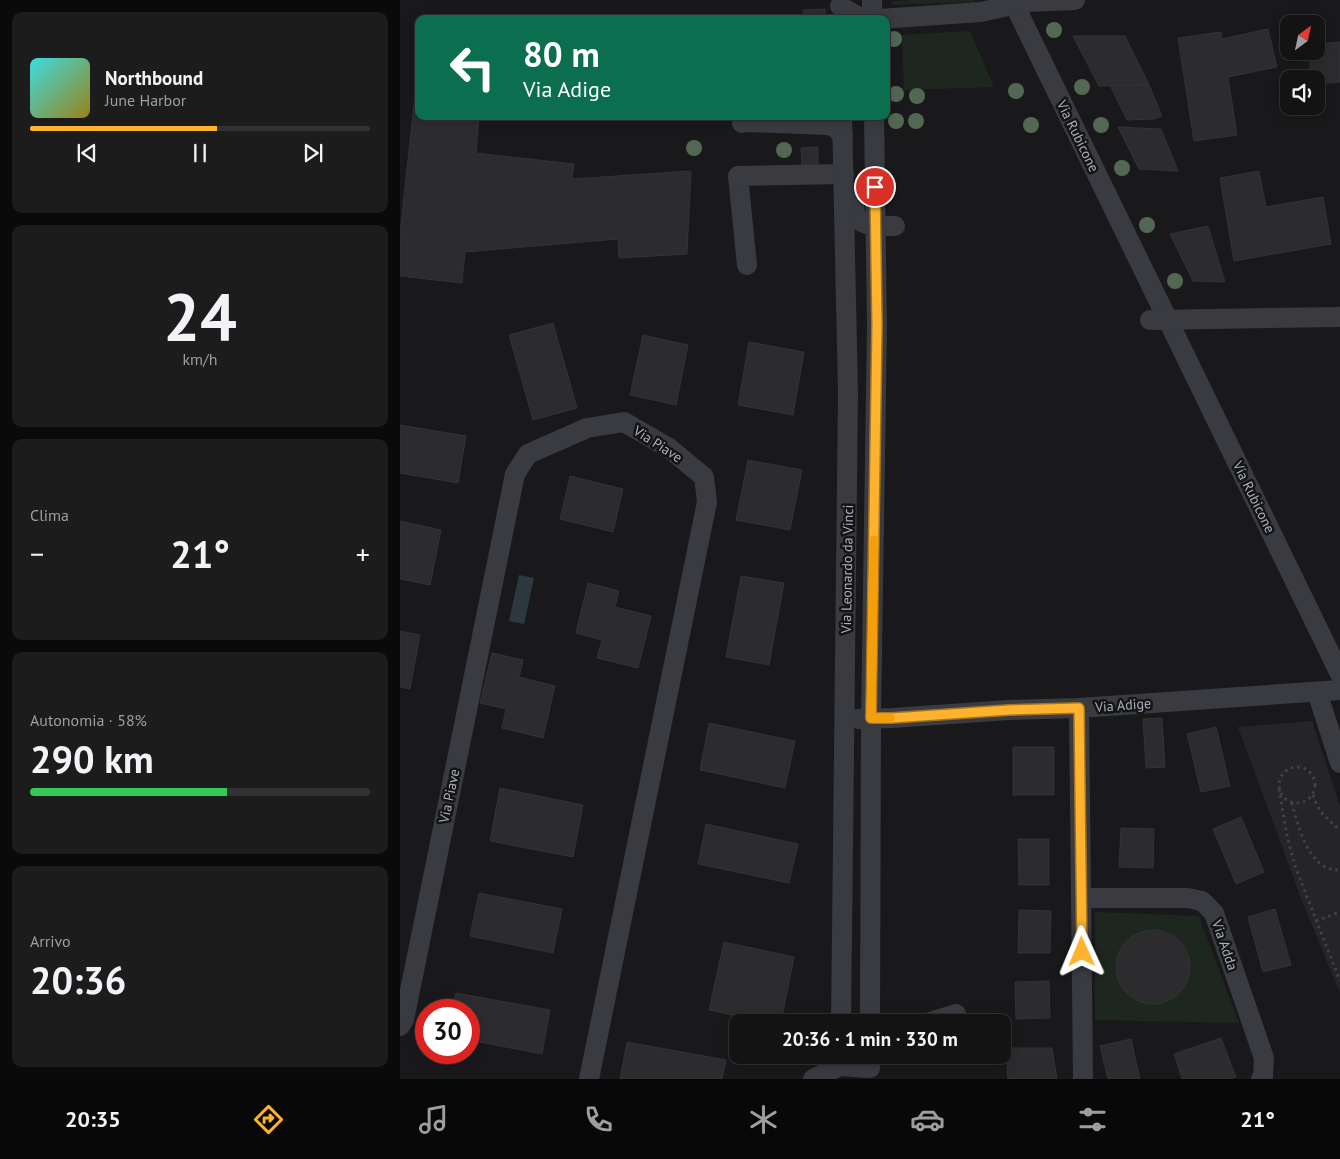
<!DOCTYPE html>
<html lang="it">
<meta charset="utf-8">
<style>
body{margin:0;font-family:"PT Sans",sans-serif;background:#1c1c1d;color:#f1f3f6;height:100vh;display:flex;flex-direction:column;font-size:19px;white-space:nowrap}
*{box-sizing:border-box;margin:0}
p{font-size:16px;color:#9d9ea0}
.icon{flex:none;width:28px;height:28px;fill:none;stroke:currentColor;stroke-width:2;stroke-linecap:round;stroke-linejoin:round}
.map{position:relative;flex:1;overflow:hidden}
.details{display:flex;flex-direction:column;gap:12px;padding:12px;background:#0a0a0b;width:400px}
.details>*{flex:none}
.banner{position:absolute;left:15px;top:15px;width:475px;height:105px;border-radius:10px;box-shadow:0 2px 12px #0003,0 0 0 1px #323234;background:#0b6e4f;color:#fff;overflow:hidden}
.needle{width:32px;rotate:33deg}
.fabs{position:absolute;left:880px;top:15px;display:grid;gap:10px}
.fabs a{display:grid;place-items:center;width:45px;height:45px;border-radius:10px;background:#131314;box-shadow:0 2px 12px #0003,0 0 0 1px #323234;font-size:25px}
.speed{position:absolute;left:15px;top:999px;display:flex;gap:10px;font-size:25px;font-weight:700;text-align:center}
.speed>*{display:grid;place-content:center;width:65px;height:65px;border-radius:50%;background:#131314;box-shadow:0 2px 12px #0003,0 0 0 1px #323234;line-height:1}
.speed .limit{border:8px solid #d22;background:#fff;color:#111}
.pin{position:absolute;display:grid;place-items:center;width:42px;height:42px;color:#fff;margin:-21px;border:2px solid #fff;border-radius:50%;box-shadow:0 1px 5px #0007}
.me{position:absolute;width:55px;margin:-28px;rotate:359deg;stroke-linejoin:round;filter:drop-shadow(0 0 4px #0008)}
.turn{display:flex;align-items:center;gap:18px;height:105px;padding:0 25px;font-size:22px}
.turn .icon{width:65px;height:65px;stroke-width:2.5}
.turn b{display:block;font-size:35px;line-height:42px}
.big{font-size:38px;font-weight:700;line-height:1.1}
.details .tile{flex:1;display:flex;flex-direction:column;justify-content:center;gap:8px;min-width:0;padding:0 18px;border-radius:10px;background:#1c1c1d}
.details .dial{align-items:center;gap:0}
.dial b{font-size:65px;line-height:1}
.song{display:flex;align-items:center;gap:15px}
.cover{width:60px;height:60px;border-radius:8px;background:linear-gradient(135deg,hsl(180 70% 55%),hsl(50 70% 35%))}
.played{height:5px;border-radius:2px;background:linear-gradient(90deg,#feb22e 55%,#323234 55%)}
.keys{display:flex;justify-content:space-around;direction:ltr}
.heat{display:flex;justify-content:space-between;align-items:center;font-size:28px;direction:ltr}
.charge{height:8px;border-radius:4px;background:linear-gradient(90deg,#34c759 58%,#323234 0)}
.trip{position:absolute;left:329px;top:1014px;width:282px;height:50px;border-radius:10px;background:#131314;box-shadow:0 2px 12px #0003,0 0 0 1px #323234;font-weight:700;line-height:50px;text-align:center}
.dock{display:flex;height:80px;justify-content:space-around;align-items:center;background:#080808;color:#9d9ea0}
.dock .icon{width:35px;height:35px}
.dock .selected{color:#feb22e}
.dock b{font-size:22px;color:#f1f3f6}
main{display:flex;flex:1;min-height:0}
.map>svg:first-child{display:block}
.built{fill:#252528}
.green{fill:#1e271f}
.water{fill:#2d3940}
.building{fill:#2c2c2f;stroke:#333337}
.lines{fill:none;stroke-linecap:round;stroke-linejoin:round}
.path{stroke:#3f4248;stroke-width:3;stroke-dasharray:2.5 4;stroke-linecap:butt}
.minor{stroke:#393b40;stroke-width:20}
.tree{fill:#526853}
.route-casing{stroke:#a5741e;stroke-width:12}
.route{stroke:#feb22e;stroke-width:9}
.slow{stroke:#f59e0b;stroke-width:9}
.labels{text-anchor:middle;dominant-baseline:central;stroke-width:5;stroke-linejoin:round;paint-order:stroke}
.street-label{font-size:14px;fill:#aab0bc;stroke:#141416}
</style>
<main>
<section class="details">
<div class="tile">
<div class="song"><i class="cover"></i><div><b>Northbound</b><p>June Harbor</p></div></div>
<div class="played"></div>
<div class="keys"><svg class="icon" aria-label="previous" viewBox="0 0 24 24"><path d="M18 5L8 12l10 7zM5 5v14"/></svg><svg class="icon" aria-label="pause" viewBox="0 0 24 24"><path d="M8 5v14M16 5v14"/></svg><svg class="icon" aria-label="next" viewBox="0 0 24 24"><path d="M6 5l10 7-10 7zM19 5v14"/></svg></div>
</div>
<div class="tile dial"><b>24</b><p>km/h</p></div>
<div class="tile"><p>Clima</p>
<div class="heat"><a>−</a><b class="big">21°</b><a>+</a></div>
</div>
<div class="tile"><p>Autonomia · 58%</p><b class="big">290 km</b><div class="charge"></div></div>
<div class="tile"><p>Arrivo</p><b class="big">20:36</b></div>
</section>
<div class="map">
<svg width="940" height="1079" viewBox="0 0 940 1079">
<rect width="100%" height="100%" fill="#19191b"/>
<polygon class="built" points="912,721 940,806 940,993 902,901 838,727"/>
<g class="green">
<polygon points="511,0 574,0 574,2 492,5 492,1"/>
<polygon points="570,31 594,87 504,90 502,35"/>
<polygon points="695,912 799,916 839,1023 695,1020"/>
</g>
<polygon class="water" points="119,575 134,578 124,624 109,621"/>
<g class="building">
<polygon points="425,9 426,19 404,19 403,10"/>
<polygon points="868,29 877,67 828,77 837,135 794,141 778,38 821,32 822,39"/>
<polygon points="673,36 725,36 749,85 699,86"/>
<polygon points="940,42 940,82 916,84 916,79 911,79 909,51 916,51 916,44"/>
<polygon points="710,85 749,85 762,116 753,119 727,120"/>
<polygon points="16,86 19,86 19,116 79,116 76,153 174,164 172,179 291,171 287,254 219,258 218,239 65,252 62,283 0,276 0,234"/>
<polygon points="718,127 761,129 778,171 739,169"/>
<polygon points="418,147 418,171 402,171 401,148"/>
<polygon points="859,171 866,207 923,197 931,244 834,261 820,178"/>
<polygon points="808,226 825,282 793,281 770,234"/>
<polygon points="153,323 177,408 133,420 109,335"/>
<polygon points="243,335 288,345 276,405 230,395"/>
<polygon points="349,342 404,352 393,415 338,405"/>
<polygon points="0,425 66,436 58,483 0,473"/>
<polygon points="348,460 402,470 390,530 336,520"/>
<polygon points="170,476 223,489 213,532 160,519"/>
<polygon points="0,521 41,530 30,585 0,579"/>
<polygon points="341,576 384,583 369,665 326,657"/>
<polygon points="188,583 219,591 215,607 251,616 238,668 197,658 202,640 176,633"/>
<polygon points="0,631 20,635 10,689 0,687"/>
<polygon points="92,653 123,660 119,677 155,686 143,738 102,728 106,709 80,703"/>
<polygon points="762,718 765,767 746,768 743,719"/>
<polygon points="309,723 395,741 385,788 300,770"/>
<polygon points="816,727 830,786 801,792 787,734"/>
<rect x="613" y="747" width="41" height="48"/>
<polygon points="100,788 183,805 173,857 90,841"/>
<polygon points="841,817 864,872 836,884 813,829"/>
<polygon points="306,824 398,844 389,883 298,864"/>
<polygon points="721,828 754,829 753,868 719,867"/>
<polygon points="618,839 649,839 649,885 619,885"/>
<polygon points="79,893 162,909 153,953 70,936"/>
<polygon points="875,909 891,965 863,972 848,917"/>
<polygon points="619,910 651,911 650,953 618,953"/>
<circle cx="753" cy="967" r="37"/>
<polygon points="324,942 394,957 381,1022 366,1022 309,1010"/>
<polygon points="649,981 650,1018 616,1019 615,982"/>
<polygon points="56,993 150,1010 142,1054 69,1040 69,1010 52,1010"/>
<polygon points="821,1038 836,1077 830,1079 782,1079 774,1054"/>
<polygon points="731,1039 740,1079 708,1079 700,1046"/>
<polygon points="227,1042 326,1060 322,1079 220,1079"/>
<polygon points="606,1048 652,1048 657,1079 608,1079"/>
</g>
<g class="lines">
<g class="path">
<circle cx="897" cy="785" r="18"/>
<polyline points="879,789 887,836 895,866 940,981"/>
<path d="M913,795C920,816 926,816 940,831"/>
<path d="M892,803C898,826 909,872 940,870"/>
<polyline points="916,921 940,912"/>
</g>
<g class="minor">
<polyline points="472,0 472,19"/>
<polyline points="615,5 619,14 940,674"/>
<polyline points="440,6 457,16 469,19"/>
<polyline points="479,19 581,12 626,2 675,0"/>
<polyline points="342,123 346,122 429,125 436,128 443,136"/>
<path d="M455,195C455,201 453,210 456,216C462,228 484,226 495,226"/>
<polyline points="347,265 338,176 444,174"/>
<polyline points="750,320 940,317"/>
<polyline points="917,692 940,763"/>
<polyline points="679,708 683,1079"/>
<polyline points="458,719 492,718 609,710 679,708 940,690"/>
<polyline points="682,898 788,898 802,901 814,913 864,1058 863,1076 861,1079"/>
<polyline points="441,1022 448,393 442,116"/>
<polyline points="470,1022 471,719 477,326 474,116"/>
<polyline points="530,1022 556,1014"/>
<polyline points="0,1026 4,1020 115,474 128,454 187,428 224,422 269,448 304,477 307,502 189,1079"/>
<polyline points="413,1079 440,1066 470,1068"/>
</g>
</g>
<g class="tree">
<circle cx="654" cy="30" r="8"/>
<circle cx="494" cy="39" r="8"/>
<circle cx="682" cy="87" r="8"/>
<circle cx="616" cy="91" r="8"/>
<circle cx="496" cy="94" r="8"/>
<circle cx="517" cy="96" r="8"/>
<circle cx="496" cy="121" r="8"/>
<circle cx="516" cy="121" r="8"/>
<circle cx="631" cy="125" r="8"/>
<circle cx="701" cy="125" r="8"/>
<circle cx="294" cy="148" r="8"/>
<circle cx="384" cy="150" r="8"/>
<circle cx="722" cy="168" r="8"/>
<circle cx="465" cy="191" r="8"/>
<circle cx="747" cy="225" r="8"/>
<circle cx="775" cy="281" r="8"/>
</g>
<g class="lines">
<g class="route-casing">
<polyline id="route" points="475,187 477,326 471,718 492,718 609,710 679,708 682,952"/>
</g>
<use href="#route" class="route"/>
<polyline class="slow" points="474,540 471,718 490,718"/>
</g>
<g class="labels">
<g class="street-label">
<text transform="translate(678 136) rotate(64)">Via Rubicone</text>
<text transform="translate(258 444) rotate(33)">Via Piave</text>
<text transform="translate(854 497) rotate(64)">Via Rubicone</text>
<text transform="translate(447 569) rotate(-89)">Via Leonardo da Vinci</text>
<text transform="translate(723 705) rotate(-4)">Via Adige</text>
<text transform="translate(49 796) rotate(-78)">Via Piave</text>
<text transform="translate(825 945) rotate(71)">Via Adda</text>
</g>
</g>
</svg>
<div class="fabs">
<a><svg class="needle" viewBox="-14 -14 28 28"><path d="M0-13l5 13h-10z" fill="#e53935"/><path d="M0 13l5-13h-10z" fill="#9d9ea0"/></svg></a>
<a><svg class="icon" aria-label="sound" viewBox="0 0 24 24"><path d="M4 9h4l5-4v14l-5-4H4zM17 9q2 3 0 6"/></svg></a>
</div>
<div class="speed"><div class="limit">30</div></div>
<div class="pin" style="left:475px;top:187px;background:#d93025"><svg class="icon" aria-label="arrive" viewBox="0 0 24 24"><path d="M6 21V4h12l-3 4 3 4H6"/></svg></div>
<svg class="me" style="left:682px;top:952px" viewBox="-20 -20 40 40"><path d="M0-17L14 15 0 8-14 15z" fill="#feb22e" stroke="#fff" stroke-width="4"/></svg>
<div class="trip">20:36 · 1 min · 330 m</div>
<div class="banner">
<div class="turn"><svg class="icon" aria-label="left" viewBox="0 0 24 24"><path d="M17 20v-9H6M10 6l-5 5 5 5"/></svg><div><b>80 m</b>Via Adige</div></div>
</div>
</div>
</main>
<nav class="dock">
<b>20:35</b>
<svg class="icon selected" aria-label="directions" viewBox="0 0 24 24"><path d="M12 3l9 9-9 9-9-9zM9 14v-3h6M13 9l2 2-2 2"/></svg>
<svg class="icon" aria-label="music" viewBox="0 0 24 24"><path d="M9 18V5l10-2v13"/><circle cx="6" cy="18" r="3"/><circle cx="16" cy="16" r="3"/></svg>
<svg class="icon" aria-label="phone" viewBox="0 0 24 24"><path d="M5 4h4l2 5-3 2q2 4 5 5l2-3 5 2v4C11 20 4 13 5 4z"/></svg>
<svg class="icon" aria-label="climate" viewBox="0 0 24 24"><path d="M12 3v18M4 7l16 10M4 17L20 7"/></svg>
<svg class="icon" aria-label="car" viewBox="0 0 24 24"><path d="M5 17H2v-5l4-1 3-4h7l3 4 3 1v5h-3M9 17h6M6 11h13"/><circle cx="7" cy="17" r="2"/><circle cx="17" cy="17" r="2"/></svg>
<svg class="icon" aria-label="filters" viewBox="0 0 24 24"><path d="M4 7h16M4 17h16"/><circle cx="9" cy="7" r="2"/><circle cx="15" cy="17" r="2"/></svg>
<b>21°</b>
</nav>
